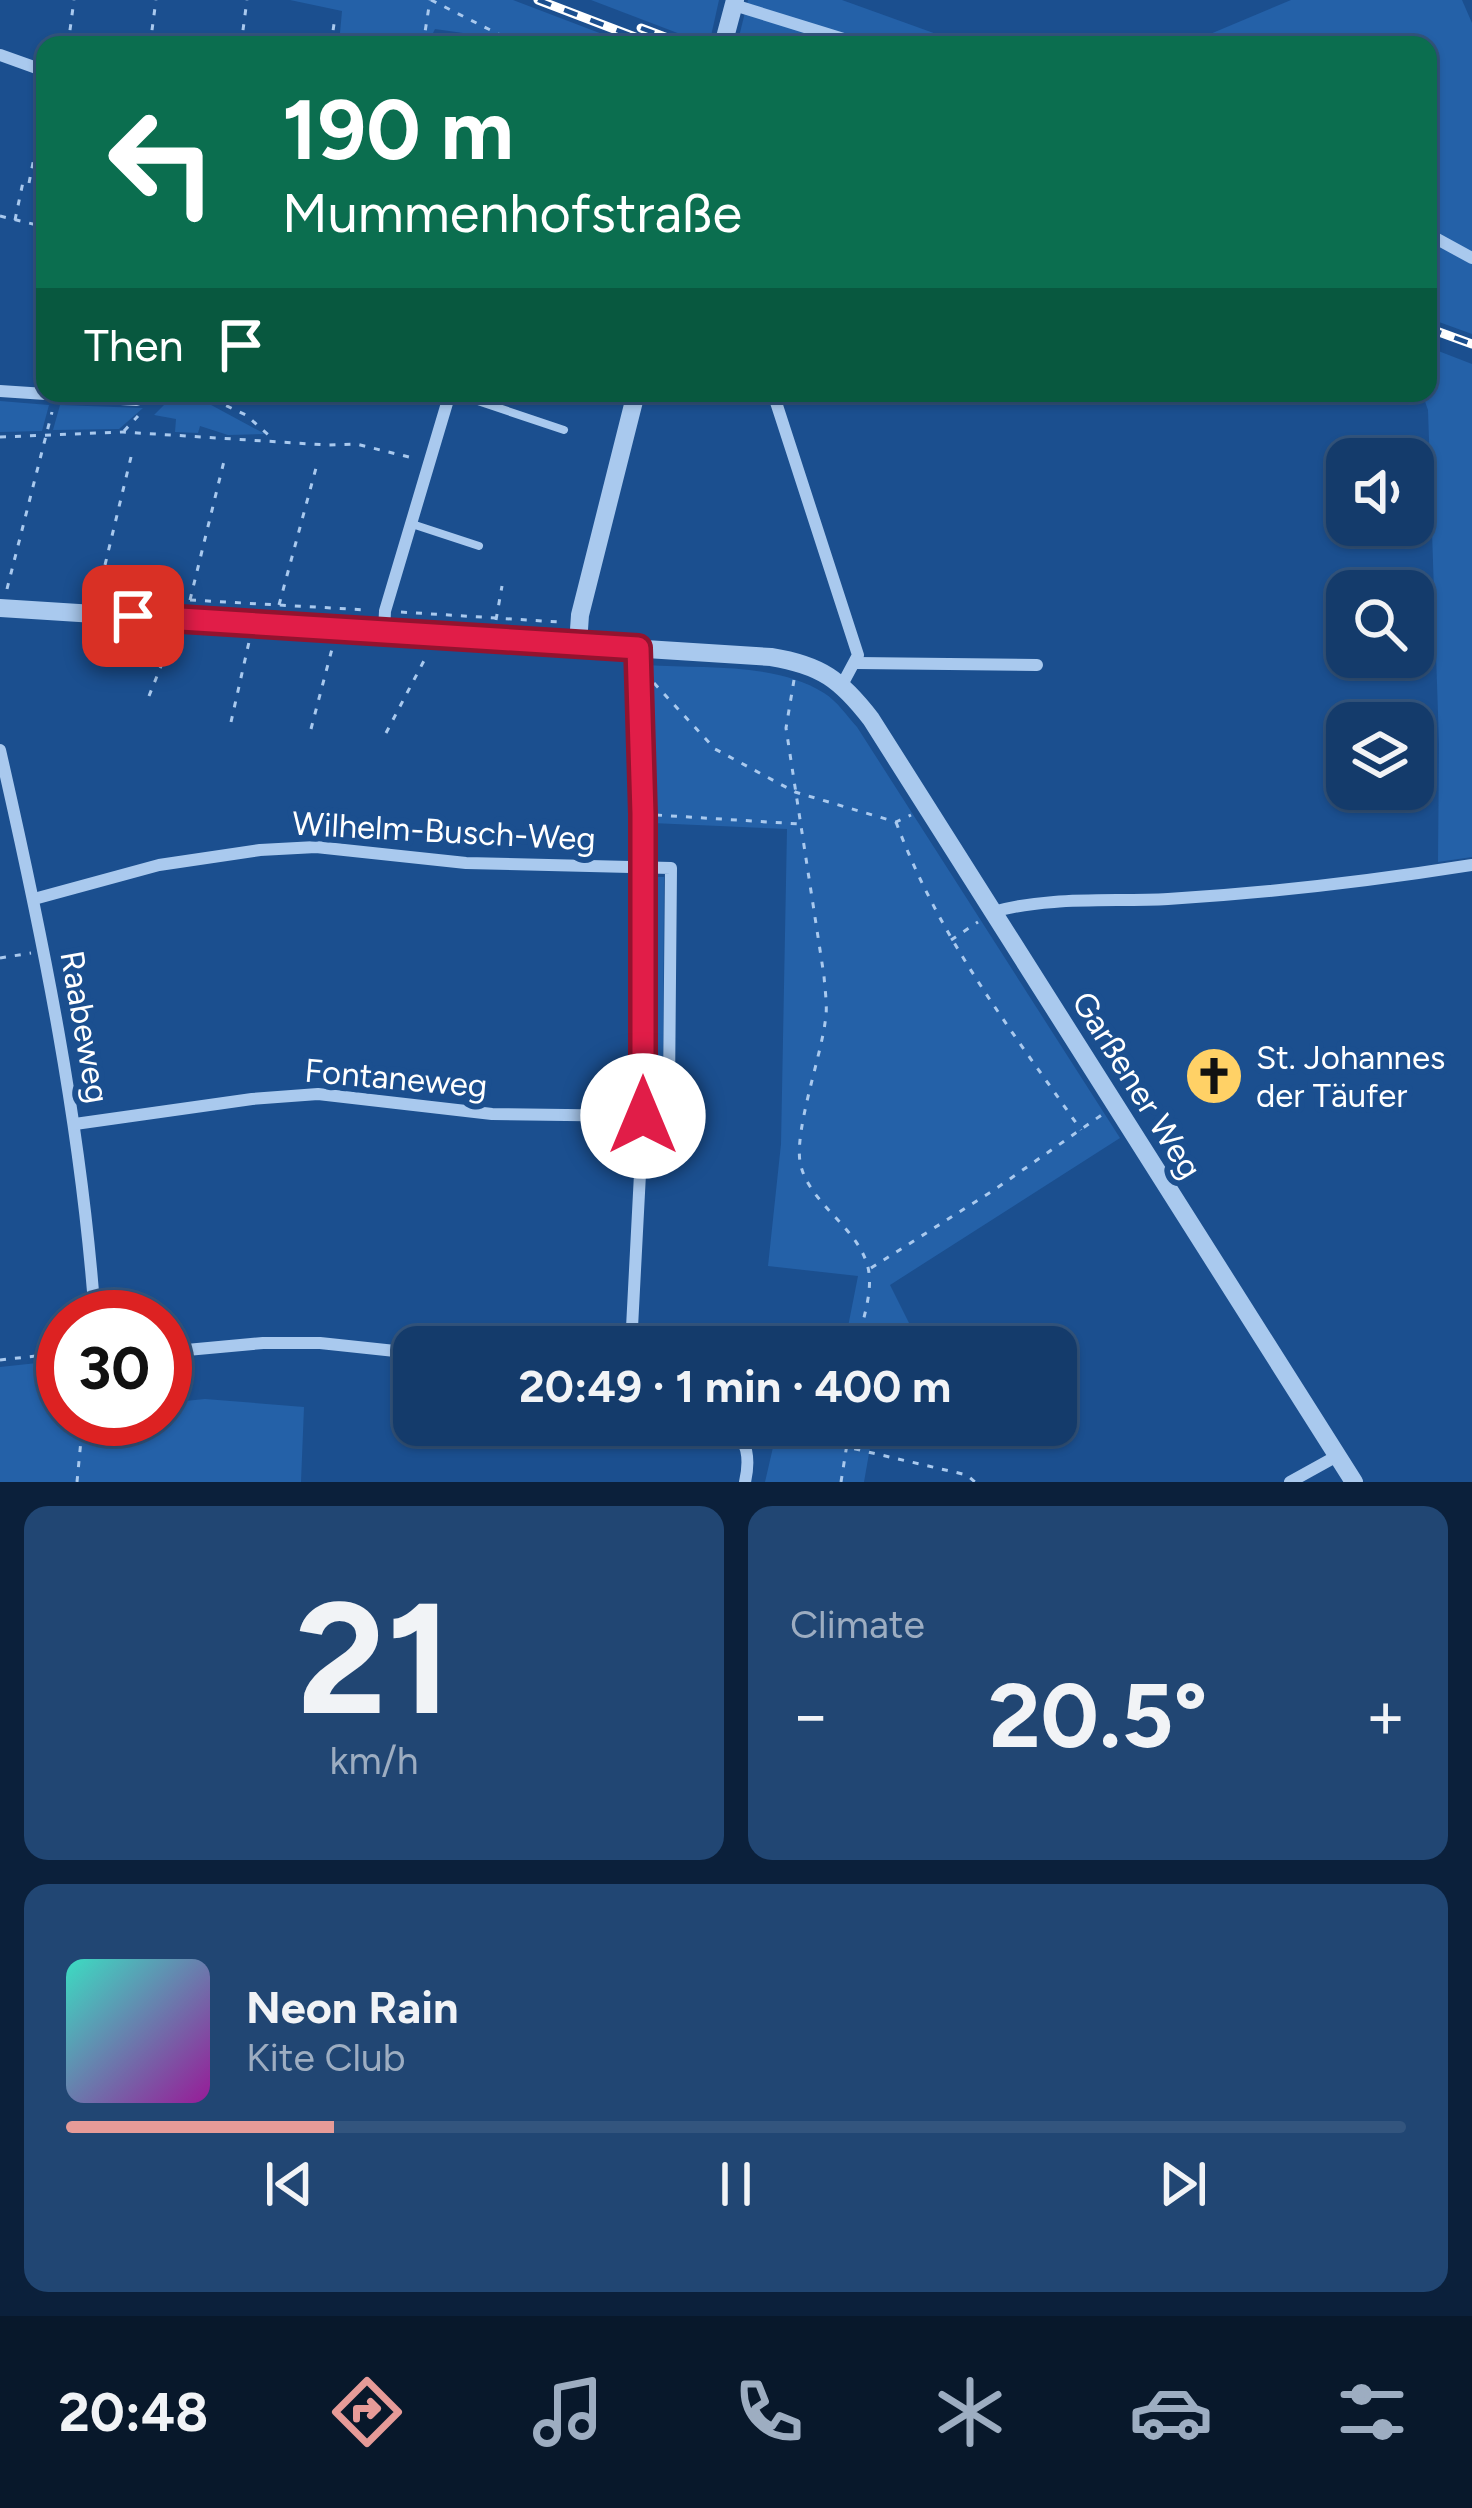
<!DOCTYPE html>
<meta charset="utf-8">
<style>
body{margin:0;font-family:Figtree,sans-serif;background:#214673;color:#f1f3f6;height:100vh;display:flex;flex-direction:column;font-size:45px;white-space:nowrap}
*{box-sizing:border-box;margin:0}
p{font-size:39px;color:#9dadc1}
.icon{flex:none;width:66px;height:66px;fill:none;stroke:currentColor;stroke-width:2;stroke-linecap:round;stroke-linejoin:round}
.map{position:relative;height:1482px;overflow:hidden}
.sheet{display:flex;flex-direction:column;gap:24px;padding:24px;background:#0b203b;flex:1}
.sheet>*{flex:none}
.top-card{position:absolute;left:36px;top:36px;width:1401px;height:366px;border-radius:24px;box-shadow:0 3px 9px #0004,0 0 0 3px #33557e;background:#0b6e4f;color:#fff;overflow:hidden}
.buttons{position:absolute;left:1326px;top:438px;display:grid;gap:24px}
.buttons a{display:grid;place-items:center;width:108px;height:108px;border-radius:24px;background:#143b6b;box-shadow:0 3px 9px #0004,0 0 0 3px #33557e;font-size:60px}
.speed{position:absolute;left:36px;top:1290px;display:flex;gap:24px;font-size:60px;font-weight:700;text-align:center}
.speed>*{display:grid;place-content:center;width:156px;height:156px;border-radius:50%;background:#143b6b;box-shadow:0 3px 9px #0004,0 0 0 3px #33557e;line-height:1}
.speed .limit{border:18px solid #d22;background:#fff;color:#111}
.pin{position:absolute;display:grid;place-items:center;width:102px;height:102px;color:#fff;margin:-51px;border-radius:24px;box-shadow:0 6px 18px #0006}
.me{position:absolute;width:132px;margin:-66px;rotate:0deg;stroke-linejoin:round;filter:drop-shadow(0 0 9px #0008)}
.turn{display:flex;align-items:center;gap:42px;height:252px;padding:0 48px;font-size:54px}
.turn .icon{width:156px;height:156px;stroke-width:2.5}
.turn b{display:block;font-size:84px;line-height:102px}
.then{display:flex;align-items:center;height:114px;padding:0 48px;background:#0003;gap:24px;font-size:45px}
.big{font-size:90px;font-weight:700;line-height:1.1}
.sheet .tile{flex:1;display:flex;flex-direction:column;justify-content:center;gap:18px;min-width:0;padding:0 42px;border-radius:24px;background:#214673}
.sheet .dial{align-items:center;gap:0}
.dial b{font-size:156px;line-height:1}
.song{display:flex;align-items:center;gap:36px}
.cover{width:144px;height:144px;border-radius:18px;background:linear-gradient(135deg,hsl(170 70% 55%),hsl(300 70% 35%))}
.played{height:12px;border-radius:6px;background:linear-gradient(90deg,#e69b98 20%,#33557e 20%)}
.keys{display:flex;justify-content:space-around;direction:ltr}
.heat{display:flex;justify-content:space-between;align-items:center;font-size:66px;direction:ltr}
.sheet .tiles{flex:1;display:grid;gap:24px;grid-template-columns:1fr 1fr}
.tile:last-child{grid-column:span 2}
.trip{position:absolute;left:393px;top:1326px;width:684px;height:120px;border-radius:24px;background:#143b6b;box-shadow:0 3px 9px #0004,0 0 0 3px #33557e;font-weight:700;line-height:120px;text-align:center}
.dock{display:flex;height:192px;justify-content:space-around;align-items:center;background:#08182b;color:#9dadc1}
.dock .icon{width:84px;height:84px}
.dock .on{color:#e69b98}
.dock b{font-size:54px;color:#f1f3f6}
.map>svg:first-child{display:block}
.green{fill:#2461a8}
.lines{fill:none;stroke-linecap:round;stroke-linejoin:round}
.path{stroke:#a9c9ee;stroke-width:3;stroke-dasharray:6 9;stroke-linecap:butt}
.service{stroke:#a9c9ee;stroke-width:8}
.minor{stroke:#a9c9ee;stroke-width:12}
.tertiary{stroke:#a9c9ee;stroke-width:18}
.rail-casing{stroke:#fff;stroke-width:9}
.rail{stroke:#1b4f8f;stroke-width:4.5;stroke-dasharray:14;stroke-linecap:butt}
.route-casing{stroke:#92132f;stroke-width:30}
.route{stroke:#e11d48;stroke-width:21}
.labels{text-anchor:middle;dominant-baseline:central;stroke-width:12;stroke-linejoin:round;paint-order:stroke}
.street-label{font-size:33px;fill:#fff;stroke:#1b4f8f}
.poi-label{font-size:33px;fill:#fff;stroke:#1b4f8f;text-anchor:start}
</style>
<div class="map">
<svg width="1472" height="1482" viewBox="0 0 1472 1482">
<rect width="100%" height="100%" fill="#1b4f8f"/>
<g class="green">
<polygon points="290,0 513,0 631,45 500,45 477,35 435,29 427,45 416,45 340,33 342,11"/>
<polygon points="591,0 719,0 709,45"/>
<polygon points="748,0 842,0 967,45 737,45"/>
<polygon points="1291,0 1462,0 1472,23 1472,334 1428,318 1428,45 1184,45"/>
<polygon points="1428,347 1472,364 1472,857 1438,862 1439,744 1428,410 1422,393 1428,393"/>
<polygon points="176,393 189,393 265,434 228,435 200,426 198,433 175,432 176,419 154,415"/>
<polygon points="0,401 49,405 42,431 0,432"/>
<polygon points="60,405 143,408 119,429 53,430"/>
<path d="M646,665C703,669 775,662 824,693C837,701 847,716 857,727L1120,1138L890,1285L917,1339L892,1347H844L858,1276L768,1266L781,1144L787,829L652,823Z"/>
<polygon points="650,877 664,877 663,1091 650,1091"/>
<polygon points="56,1361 63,1419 165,1419 165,1403 205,1399 304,1407 301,1482 0,1482 0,1367"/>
<polygon points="828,1425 874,1425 864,1482 765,1482 777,1430 824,1441"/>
</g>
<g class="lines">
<g class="path">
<polyline points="431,0 520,45"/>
<polyline points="68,45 74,0"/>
<polyline points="150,45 156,0"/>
<polyline points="241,45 247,0"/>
<polyline points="331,45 335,17"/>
<polyline points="423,45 430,0"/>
<polyline points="0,216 45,227"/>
<polyline points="15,220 23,182 29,183 45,102"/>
<polyline points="199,393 246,415 273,439"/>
<polyline points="124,431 138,416"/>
<polyline points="0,437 123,432 327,445 356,444 417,459"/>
<polyline points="7,589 52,412"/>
<polyline points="98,594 131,457"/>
<polyline points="190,600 367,610"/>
<polyline points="190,600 225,457"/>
<polyline points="279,605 316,468"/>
<polyline points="401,612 559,622"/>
<polyline points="496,620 502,586"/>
<path d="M794,680L786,728L824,976C825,991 828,1008 825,1023C820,1059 795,1129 800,1162C808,1205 863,1229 869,1273C872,1298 861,1322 858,1347"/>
<polyline points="654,683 715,749 795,792 896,822 911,815"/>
<polyline points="149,696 173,636"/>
<polyline points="231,722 249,642"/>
<polyline points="311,729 332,649"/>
<polyline points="386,733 427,655"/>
<polyline points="656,815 800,824"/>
<path d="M896,822C940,940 1010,1028 1081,1130"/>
<polyline points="951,940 978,922"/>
<polyline points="0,958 31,953"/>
<polyline points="871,1268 994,1190 1103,1114"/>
<polyline points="0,1360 63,1353"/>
<polyline points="752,1425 967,1475 975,1482"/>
<polyline points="77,1482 83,1419"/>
<polyline points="841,1482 850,1425"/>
</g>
<g class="service">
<polyline points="454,393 564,430"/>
<polyline points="412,524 479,546"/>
</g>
<g class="minor">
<polyline points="734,5 863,45"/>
<polyline points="0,55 45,71"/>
<polyline points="1428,234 1472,258"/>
<polyline points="0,391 136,400 157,393"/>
<polyline points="773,393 858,655 843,683"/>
<polyline points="384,631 385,611 450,393"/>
<polyline points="856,663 1037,665"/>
<path d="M0,750C43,938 81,1124 95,1317"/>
<polyline points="34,899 159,865 260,850 316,847 466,863 671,868 669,1090 643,1116 492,1114 318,1094 252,1099 75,1124"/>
<path d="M993,912C1048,896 1111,902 1168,899C1270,893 1371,881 1472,865"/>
<polyline points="631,1347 643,1116 642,814 637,648"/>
<polyline points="165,1352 263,1343 320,1343 414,1353"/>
<path d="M728,1425C749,1439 750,1460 745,1482"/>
<polyline points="1290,1482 1337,1456"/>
</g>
<g class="tertiary">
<polyline points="723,45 735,0"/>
<path d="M0,608L771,657C821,665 841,680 871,719L1354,1482"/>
<polyline points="578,644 580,615 636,393"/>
</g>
<g class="rail-casing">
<g id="rail">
<polyline points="538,0 656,45"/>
<polyline points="641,28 686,45"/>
<polyline points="1428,328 1472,344"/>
</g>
</g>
<use href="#rail" class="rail"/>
</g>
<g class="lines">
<g class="route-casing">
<polyline id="route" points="133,616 638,648 643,814 643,1116"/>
</g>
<use href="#route" class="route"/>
</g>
<defs>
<g id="church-disc" transform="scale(3)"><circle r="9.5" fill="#ffd166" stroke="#1b4f8f"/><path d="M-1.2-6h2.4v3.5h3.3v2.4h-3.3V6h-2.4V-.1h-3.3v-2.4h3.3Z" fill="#111"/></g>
</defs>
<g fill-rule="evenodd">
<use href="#church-disc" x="1214" y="1076"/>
</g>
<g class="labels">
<g class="street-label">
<text transform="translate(444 831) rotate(3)">Wilhelm-Busch-Weg</text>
<text transform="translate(85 1027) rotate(80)">Raabeweg</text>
<text transform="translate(396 1078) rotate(5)">Fontaneweg</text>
<text transform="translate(1137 1085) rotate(58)">Garßener Weg</text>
</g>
<g class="poi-label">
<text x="1256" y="1057">St. Johannes<tspan x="1256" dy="38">der Täufer</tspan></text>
</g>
</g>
</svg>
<div class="buttons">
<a><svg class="icon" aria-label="sound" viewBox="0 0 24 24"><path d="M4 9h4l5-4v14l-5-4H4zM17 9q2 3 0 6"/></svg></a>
<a><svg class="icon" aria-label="search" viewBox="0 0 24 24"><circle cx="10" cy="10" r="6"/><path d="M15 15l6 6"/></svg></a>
<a><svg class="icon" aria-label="layers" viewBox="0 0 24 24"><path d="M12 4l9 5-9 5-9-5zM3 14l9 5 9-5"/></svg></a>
</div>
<div class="speed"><div class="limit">30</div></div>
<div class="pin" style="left:133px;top:616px;background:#d93025"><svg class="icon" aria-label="arrive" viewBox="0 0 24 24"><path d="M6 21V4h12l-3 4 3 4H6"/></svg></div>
<svg class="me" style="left:643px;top:1116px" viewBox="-20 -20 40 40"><circle r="19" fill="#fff"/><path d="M0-13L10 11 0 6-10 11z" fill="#e11d48"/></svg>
<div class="trip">20:49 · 1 min · 400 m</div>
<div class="top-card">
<div class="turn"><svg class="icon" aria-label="left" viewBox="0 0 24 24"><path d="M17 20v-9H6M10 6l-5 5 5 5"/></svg><div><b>190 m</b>Mummenhofstraße</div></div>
<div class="then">Then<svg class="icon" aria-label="arrive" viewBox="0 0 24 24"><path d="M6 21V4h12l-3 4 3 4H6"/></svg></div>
</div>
</div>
<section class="sheet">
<div class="tiles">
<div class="tile dial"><b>21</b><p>km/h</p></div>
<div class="tile"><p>Climate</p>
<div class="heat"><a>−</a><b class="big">20.5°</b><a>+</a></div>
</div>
<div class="tile">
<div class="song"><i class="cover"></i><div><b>Neon Rain</b><p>Kite Club</p></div></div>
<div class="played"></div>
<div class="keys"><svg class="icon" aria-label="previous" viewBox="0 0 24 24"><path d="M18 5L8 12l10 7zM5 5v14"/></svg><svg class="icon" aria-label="pause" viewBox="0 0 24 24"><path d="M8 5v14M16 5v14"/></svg><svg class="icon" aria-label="next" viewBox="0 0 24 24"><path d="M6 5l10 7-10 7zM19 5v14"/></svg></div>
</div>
</div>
</section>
<nav class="dock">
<b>20:48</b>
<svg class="icon on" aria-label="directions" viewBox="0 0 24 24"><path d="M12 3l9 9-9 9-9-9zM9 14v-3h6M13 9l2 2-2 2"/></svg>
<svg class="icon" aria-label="music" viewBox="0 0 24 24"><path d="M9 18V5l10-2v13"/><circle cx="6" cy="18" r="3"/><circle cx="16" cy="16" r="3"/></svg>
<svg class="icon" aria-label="phone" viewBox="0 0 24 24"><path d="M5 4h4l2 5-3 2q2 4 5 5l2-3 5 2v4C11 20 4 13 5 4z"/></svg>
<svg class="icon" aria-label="climate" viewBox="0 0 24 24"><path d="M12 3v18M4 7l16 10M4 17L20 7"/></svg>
<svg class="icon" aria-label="car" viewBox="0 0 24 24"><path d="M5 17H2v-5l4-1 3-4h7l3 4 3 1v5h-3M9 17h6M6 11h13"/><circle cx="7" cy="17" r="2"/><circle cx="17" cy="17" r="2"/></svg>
<svg class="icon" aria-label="filters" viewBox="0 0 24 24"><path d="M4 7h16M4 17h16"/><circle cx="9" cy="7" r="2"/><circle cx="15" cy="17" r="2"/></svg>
</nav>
